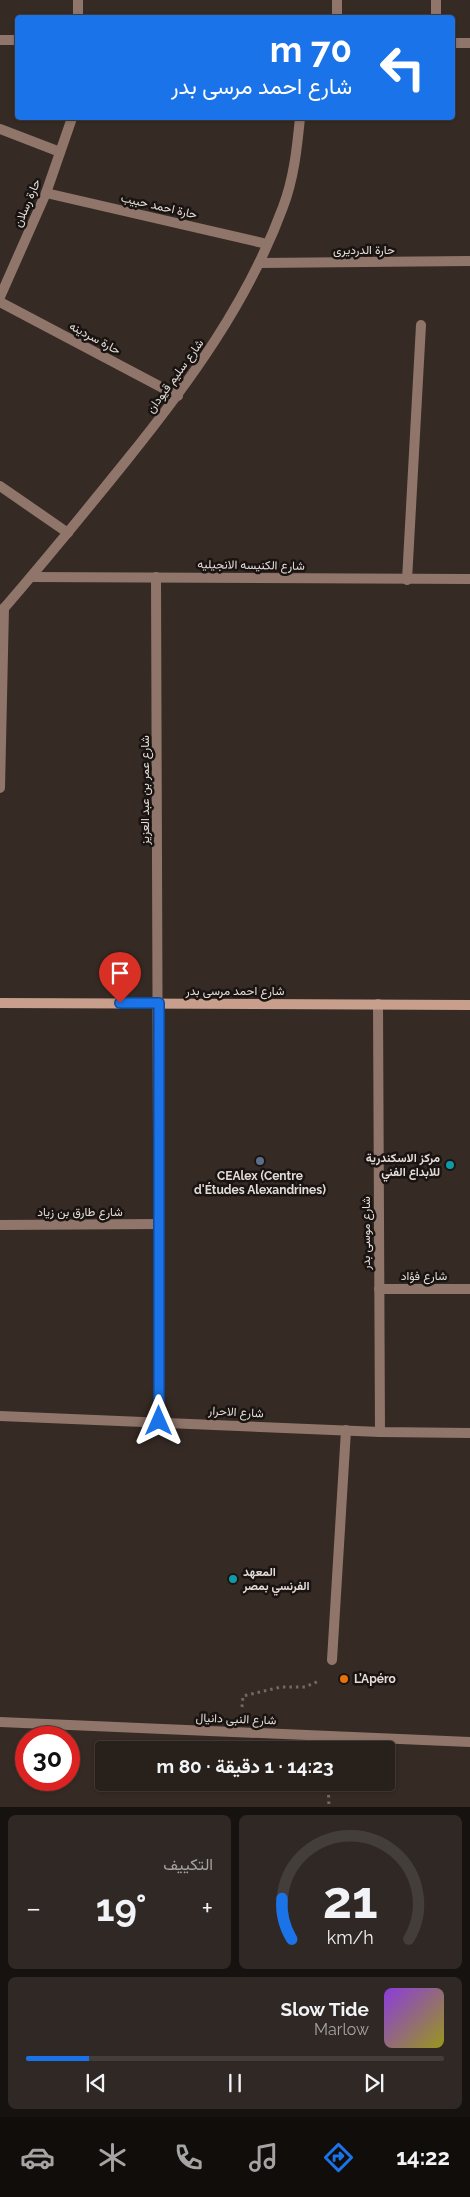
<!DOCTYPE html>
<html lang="ar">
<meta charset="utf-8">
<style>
body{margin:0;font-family:Raleway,Vazirmatn,sans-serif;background:#302824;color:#f1f3f6;direction:rtl;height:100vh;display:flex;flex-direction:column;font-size:19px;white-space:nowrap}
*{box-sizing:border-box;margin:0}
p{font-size:16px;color:#a5a3a3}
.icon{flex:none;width:28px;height:28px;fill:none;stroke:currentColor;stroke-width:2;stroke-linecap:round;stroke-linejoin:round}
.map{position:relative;height:1807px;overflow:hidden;direction:ltr}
.sheet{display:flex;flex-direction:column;gap:8px;padding:8px;background:#16120f;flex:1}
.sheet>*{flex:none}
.hud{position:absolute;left:15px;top:15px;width:440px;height:105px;border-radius:5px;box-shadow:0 1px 4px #0004,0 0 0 1px #443e3a;direction:rtl;background:#1a73e8;color:#fff;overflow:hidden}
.speed{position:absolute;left:15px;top:1726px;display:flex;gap:10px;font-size:25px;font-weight:700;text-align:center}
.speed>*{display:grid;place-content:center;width:65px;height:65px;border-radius:50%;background:#28201b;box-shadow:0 1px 4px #0004,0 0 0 1px #443e3a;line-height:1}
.speed .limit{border:8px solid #d22;background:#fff;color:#111}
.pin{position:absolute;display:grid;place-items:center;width:42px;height:42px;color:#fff;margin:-51px -21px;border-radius:50% 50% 50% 0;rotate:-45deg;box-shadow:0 0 5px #0007}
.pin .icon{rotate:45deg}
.me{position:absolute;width:55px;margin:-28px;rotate:0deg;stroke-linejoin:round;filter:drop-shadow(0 0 4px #0008)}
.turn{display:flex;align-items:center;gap:18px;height:105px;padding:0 20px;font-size:22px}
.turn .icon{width:65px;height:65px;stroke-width:2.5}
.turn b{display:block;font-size:35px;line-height:42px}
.big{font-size:38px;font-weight:700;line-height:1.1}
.sheet .tile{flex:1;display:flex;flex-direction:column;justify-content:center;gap:8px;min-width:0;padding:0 18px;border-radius:8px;background:#302824}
.sheet .dial{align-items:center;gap:0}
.dial svg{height:130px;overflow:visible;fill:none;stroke:#443e3a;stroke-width:7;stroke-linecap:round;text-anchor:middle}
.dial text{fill:#f1f3f6;stroke:none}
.song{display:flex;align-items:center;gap:15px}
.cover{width:60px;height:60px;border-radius:8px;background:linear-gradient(135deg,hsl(270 70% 55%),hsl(60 70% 35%))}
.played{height:5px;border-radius:2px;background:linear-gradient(90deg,#1a73e8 15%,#443e3a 15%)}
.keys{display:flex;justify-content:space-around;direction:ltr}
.heat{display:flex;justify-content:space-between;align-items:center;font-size:28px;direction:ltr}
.sheet .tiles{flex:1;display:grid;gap:8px;grid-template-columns:1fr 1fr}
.tile:last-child{grid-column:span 2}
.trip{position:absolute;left:95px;top:1741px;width:300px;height:50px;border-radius:5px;background:#28201b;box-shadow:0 1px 4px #0004,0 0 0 1px #443e3a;font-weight:700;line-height:50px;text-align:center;direction:rtl}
.dock{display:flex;height:80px;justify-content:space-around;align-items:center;background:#100d0b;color:#a5a3a3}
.dock .icon{width:35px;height:35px}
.dock .selected{color:#1a73e8}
.dock b{font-size:22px;color:#f1f3f6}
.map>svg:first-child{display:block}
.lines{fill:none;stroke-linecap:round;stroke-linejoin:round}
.path{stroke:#746a64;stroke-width:3;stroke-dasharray:2.5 4;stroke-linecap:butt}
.lane{stroke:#90756a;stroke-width:10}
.street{stroke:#90756a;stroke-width:10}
.secondary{stroke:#c89e8c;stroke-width:10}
.route-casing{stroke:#114b97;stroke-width:12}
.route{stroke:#1a73e8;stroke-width:9}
.service-dot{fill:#5c6f8a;stroke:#191411;stroke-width:2}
.culture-dot{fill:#0f9aa8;stroke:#191411;stroke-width:2}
.food-dot{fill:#e8710a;stroke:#191411;stroke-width:2}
.labels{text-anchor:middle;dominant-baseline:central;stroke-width:5;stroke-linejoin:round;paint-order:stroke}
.street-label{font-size:12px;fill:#e3dbd7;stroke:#191411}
.poi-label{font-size:12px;font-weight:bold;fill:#e3dbd7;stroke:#191411;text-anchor:start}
</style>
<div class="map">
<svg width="470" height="1807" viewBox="0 0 470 1807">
<rect width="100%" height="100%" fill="#362a24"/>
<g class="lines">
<g class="path">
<polyline points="242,1707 243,1696 281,1687 305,1687 319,1681"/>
<polyline points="328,1782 329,1807"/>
</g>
<g class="lane">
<polyline points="407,580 421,325"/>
<polyline points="332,1660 346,1430"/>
</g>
<g class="street">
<polyline points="78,0 78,18"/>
<polyline points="337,0 337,18"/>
<polyline points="436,0 436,18"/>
<polyline points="0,40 18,40"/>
<polyline points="452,43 470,43"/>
<polyline points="0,129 60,152"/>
<polyline points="46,193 267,244"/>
<polyline points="259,263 470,261"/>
<polyline points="0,297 46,193 72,118"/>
<polyline points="0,302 178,396"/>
<polyline points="0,486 68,533"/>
<polyline points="31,577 470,579"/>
<polyline points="156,577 159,1421"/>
<path d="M0,613C43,563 85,512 126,461C189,383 248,302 283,207C294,178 297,148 300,118"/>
<polyline points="0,788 4,608"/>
<polyline points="378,1004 380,1432"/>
<polyline points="0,1225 159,1224"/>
<polyline points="379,1289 470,1289"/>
<polyline points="0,1416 380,1432 470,1433"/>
<polyline points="0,1722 470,1742"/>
</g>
<polyline class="secondary" points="0,1003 470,1005"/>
</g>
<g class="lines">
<g class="route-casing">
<polyline id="route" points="120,1003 159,1003 159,1421"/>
</g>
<use href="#route" class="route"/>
</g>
<circle class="service-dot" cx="260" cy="1161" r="5"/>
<g class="culture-dot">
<circle cx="450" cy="1165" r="5"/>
<circle cx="233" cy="1579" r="5"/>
</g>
<circle class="food-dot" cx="344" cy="1679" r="5"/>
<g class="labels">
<g class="street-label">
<text transform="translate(27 203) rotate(-67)">حارة رسلان</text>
<text transform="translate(159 206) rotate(13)">حارة احمد حبيب</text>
<text x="364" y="250">حارة الدرديرى</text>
<text transform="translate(95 338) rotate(28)">حارة سردينه</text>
<text transform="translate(175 376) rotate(-54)">شارع سليم قيودان</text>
<text transform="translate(251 565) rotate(1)">شارع الكنيسه الانجيليه</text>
<text transform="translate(145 790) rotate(-90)">شارع عمر بن عبد العزيز</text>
<text x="235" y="991">شارع احمد مرسى بدر</text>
<text x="80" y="1212">شارع طارق بن زياد</text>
<text transform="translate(366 1233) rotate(-90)">شارع موسى بدر</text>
<text x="424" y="1276">شارع فؤاد</text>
<text transform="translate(236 1412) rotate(3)">شارع الاحرار</text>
<text transform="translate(236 1719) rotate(2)">شارع النبى دانيال</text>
</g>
<g class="poi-label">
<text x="440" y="1158" text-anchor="end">مركز الاسكندرية<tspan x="440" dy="14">للابداع الفني</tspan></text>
<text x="260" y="1176" text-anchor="middle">CEAlex (Centre<tspan x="260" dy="14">d'Études Alexandrines)</tspan></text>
<text x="243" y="1572">المعهد<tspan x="243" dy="14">الفرنسي بمصر</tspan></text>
<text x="354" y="1679">L’Apéro</text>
</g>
</g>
</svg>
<div class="speed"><div class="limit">30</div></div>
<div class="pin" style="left:120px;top:1003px;background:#d93025"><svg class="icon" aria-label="arrive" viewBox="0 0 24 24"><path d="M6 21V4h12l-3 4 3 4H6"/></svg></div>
<svg class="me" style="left:159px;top:1421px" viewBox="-20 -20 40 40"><path d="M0-17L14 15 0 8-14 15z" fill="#1a73e8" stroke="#fff" stroke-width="4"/></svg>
<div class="trip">14:23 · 1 دقيقة · 80 m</div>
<div class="hud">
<div class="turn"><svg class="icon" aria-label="left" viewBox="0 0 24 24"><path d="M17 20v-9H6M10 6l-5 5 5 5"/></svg><div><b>70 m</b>شارع احمد مرسى بدر</div></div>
</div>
</div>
<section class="sheet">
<div class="tiles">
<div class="tile dial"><svg viewBox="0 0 100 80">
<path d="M14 69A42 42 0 1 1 86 69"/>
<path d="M14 69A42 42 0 0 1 8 44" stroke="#1a73e8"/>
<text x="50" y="56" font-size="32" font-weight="700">21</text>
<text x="50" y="72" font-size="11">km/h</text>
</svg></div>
<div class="tile"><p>التكييف</p>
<div class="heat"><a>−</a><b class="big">19°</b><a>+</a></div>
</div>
<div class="tile">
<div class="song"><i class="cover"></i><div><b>Slow Tide</b><p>Marlow</p></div></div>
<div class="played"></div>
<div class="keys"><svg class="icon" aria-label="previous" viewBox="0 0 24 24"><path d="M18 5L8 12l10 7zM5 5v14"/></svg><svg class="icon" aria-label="pause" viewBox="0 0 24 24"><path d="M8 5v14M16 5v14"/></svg><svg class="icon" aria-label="next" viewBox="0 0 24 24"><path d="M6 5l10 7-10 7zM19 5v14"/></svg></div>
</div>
</div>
</section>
<nav class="dock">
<b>14:22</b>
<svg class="icon selected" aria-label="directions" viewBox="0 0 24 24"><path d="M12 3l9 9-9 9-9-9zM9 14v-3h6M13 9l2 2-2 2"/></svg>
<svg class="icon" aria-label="music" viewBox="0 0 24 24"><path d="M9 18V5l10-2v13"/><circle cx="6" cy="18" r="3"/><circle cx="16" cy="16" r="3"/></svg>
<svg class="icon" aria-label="phone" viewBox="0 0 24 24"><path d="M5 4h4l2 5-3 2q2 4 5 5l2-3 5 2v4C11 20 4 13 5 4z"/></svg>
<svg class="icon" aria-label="climate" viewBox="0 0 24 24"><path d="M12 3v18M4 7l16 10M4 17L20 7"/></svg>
<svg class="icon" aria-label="car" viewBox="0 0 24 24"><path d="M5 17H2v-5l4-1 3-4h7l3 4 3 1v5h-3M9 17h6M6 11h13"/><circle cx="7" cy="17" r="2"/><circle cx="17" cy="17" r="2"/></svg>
</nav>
